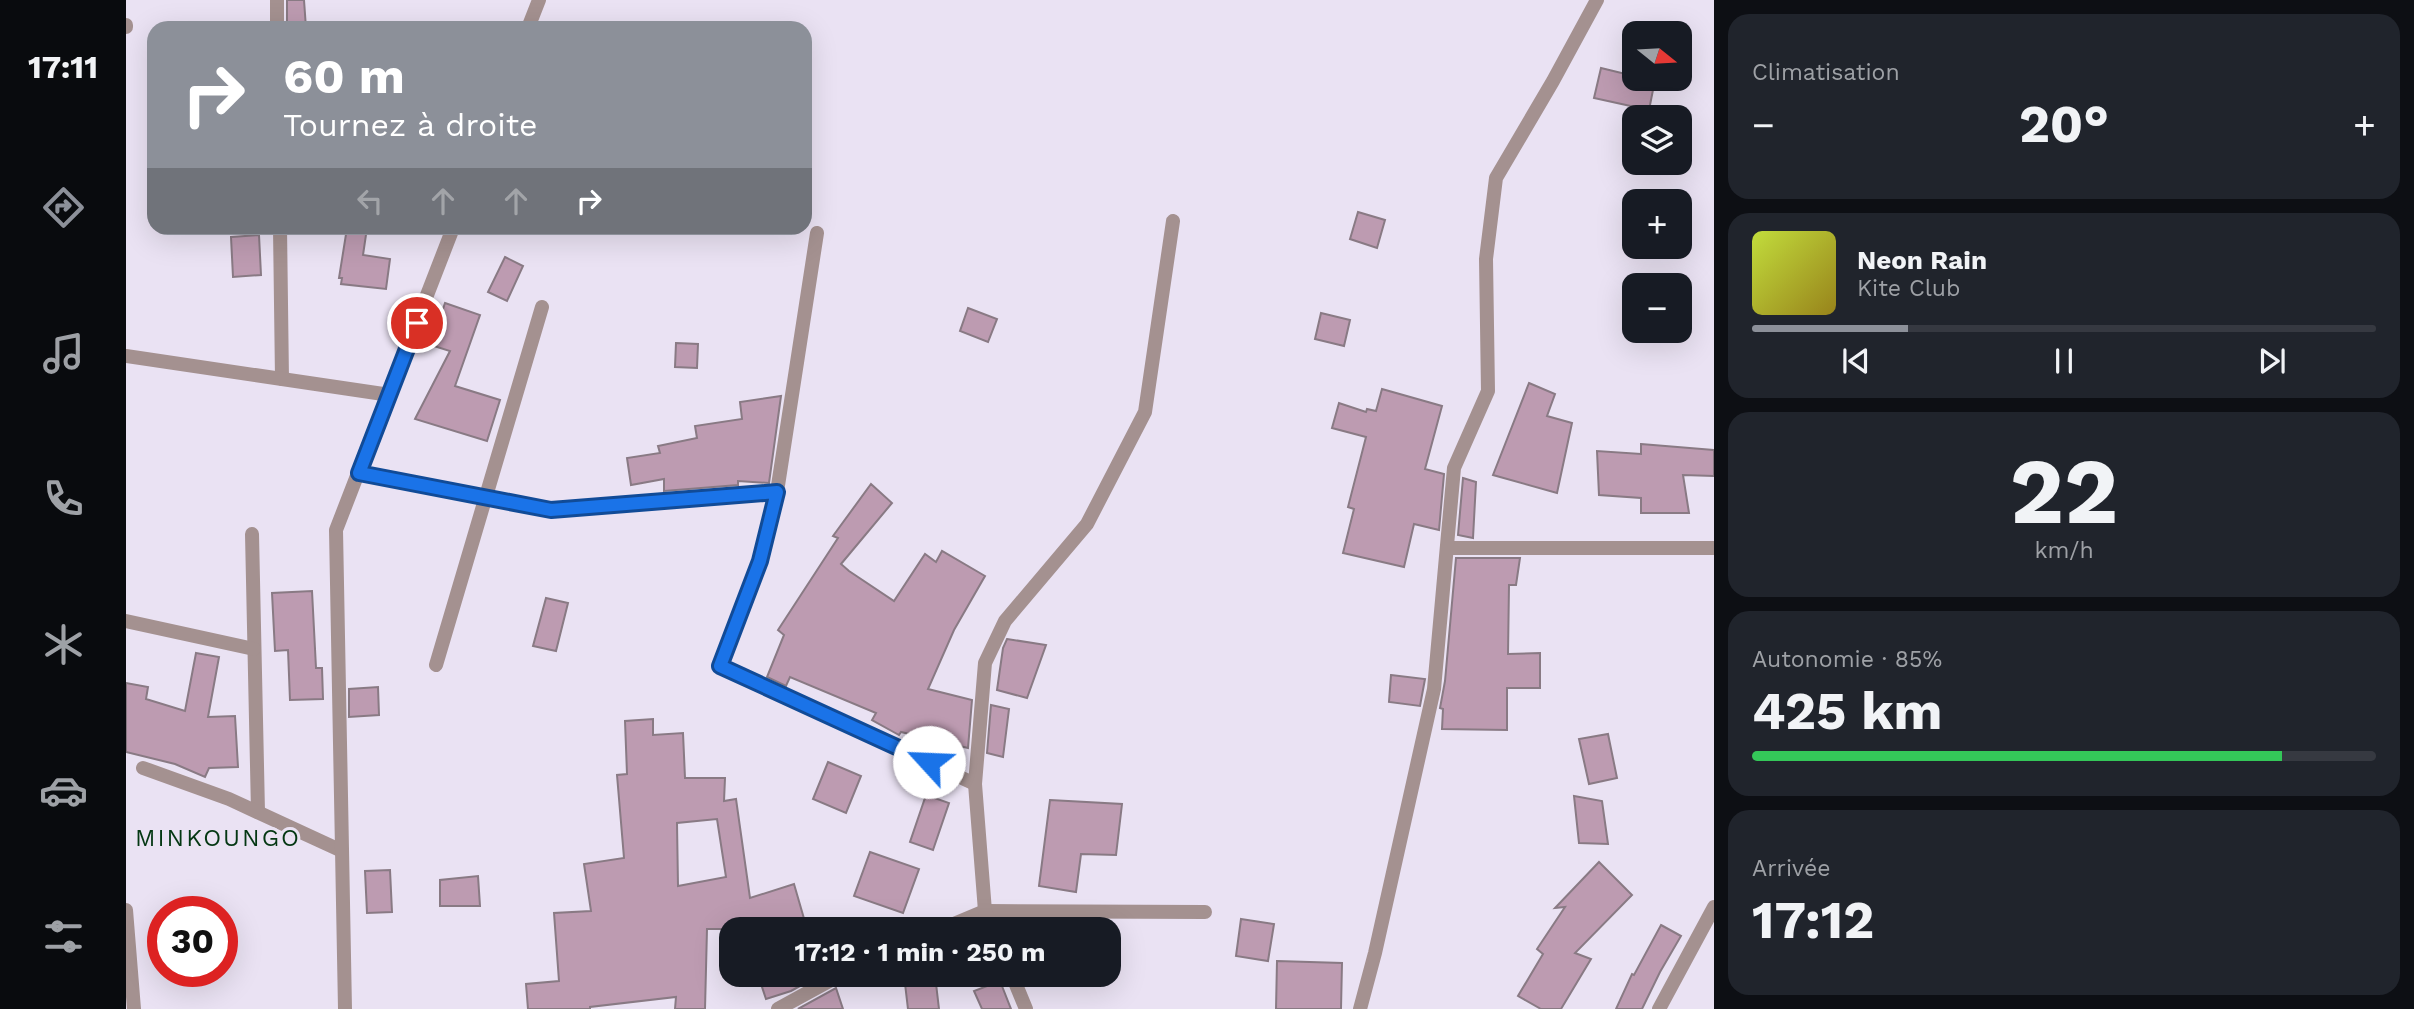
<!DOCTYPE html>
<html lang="fr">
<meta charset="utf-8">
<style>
body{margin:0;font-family:"Work Sans",sans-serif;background:#20242c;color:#f1f3f6;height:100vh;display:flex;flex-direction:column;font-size:26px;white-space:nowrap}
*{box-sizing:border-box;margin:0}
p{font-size:23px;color:#9ea1a6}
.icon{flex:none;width:38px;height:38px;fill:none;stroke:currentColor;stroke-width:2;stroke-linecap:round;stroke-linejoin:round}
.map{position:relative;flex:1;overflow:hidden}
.side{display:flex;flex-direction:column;gap:14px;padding:14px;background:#0d0f14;width:700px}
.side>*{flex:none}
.top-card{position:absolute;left:21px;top:21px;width:665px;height:214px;border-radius:21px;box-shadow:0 7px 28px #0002;background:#8c9099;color:#fff;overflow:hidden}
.needle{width:46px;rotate:108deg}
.tools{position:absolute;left:1496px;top:21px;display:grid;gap:14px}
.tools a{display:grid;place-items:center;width:70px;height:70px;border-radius:14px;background:#171b24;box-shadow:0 7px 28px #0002;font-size:35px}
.speed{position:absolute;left:21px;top:896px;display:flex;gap:14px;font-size:35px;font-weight:700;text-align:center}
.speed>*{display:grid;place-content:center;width:91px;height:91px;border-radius:50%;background:#171b24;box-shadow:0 7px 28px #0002;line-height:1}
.speed .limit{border:10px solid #d22;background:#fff;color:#111}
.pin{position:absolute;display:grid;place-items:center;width:60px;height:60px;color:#fff;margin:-30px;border:4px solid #fff;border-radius:50%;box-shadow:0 2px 7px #0007}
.me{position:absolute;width:77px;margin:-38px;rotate:295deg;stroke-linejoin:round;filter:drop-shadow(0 0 5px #0008)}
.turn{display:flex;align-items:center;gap:24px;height:147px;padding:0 21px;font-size:32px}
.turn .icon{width:91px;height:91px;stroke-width:2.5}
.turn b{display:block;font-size:49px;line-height:60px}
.lanes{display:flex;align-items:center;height:66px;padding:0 21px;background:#0003;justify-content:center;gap:35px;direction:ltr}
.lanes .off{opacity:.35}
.big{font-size:52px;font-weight:700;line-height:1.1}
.side .widget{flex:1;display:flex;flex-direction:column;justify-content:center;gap:10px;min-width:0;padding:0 24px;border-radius:21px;background:#20242c}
.side .dial{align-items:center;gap:0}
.dial b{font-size:91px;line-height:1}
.song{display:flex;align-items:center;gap:21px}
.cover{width:84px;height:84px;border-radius:10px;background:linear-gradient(135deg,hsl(70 70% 55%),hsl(50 70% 35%))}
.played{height:7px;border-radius:4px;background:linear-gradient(90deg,#8c9099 25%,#363941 25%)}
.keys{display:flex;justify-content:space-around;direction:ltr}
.heat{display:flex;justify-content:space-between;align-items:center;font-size:38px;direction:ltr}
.charge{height:10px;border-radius:5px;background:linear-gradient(90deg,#34c759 85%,#363941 0)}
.trip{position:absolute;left:593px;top:917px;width:402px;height:70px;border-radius:21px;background:#171b24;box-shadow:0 7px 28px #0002;font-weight:700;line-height:70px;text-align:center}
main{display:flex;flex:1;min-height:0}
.tab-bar{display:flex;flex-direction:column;width:126px;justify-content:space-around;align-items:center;background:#090b0e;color:#9ea1a6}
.tab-bar .icon{width:49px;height:49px}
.tab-bar .active{color:#8c9099}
.tab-bar b{font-size:32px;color:#f1f3f6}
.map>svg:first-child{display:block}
.building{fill:#bd9bb1;stroke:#897a84;stroke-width:2;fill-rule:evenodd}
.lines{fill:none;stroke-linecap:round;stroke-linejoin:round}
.street{stroke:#a49190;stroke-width:14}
.route-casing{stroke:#114b97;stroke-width:18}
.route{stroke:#1a73e8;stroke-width:12}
.labels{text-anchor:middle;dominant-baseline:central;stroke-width:6;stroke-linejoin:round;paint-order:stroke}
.quarter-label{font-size:24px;letter-spacing:2px;fill:#043713;stroke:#eae2f3}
</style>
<main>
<nav class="tab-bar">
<b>17:11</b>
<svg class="icon active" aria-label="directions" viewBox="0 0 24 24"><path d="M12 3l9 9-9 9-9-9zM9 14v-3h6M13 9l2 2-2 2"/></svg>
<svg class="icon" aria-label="music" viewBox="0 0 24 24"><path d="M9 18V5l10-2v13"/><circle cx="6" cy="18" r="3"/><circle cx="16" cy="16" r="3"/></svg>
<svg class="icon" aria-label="phone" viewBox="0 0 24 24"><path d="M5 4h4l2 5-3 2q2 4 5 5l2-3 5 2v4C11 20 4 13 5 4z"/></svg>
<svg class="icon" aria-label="climate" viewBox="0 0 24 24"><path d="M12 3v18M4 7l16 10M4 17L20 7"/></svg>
<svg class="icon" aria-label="car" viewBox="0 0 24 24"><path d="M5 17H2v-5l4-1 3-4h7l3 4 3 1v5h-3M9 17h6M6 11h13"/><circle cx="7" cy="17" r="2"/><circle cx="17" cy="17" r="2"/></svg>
<svg class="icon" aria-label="filters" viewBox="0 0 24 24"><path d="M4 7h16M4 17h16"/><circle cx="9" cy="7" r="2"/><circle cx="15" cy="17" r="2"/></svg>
</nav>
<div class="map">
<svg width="1588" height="1009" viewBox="0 0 1588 1009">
<rect width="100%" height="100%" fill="#eae2f3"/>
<g class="building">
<polygon points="161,0 178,0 180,28 161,28"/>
<polygon points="1475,68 1508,76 1508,79 1529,80 1523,110 1468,98"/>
<polygon points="1232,212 1259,220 1251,248 1224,239"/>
<polygon points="221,228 241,228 237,255 264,259 260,289 215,284 216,278 213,278"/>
<polygon points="133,235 135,275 107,277 105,237"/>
<polygon points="379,257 397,266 381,301 362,292"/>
<polygon points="319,303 354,315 329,386 374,400 361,441 289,419 324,351 305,345"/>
<polygon points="842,308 871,319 862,342 834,331"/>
<polygon points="1195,313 1224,320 1218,346 1189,339"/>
<polygon points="550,343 572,344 571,368 549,367"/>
<polygon points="1403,383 1429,394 1421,416 1446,423 1431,493 1367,475"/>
<polygon points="1256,389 1316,406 1299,469 1318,474 1313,530 1288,524 1278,567 1217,553 1228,509 1222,507 1240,437 1206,428 1213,403 1240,412 1241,409 1250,411"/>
<polygon points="655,396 643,483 612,481 612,485 538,491 538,479 505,485 501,458 534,453 532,446 571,438 569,426 616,419 614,402"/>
<polygon points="1515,444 1588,450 1588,476 1557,475 1563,513 1515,513 1515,498 1473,495 1471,451 1515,454"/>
<polygon points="1337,478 1350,482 1347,538 1332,535"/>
<polygon points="745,484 766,503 715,564 723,571 768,601 799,554 810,562 816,551 859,576 828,630 802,689 846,700 842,748 775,732 773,735 746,720 750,713 664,677 660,686 641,677 658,635 652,630 712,538 707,536"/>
<polygon points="1330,558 1394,558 1390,585 1383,585 1382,654 1414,653 1414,688 1381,688 1381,730 1316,729 1317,709 1314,708 1319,681"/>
<polygon points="186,591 190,668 196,668 197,699 164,700 162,650 149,651 146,593"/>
<polygon points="420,598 442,603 430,651 407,646"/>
<polygon points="881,639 920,645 901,698 871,690 877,648"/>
<polygon points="70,653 93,657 82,717 109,716 112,767 83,768 79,777 49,764 0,752 0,683 22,687 20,699 59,711"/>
<polygon points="1265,675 1299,679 1294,706 1263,702"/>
<polygon points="252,687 253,715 223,717 223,689"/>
<polygon points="865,705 883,709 877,757 861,753"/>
<path d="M527,719V735L557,733L559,778H599L598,801L610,799L624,898L668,884L681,929H581L579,1009H549L550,997L464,1007V1009H402L400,984L433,981L428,913L465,911L458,864L498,858L491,775L501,774L499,721ZM591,819L600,877L552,886L551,823Z"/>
<polygon points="1482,734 1491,778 1463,784 1453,739"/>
<polygon points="702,762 735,776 720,813 687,799"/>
<polygon points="800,795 823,803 807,850 784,842"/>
<polygon points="1448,796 1476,801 1482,844 1453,843"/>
<polygon points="924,800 996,804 990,855 955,854 950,892 913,886"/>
<polygon points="744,852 793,869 777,913 728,896"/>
<polygon points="1473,862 1506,895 1449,953 1465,959 1435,1009 1415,1009 1392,996 1417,954 1411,949 1439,907 1429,908"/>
<polygon points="264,870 266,912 241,913 239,871"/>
<polygon points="352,876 354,906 314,906 314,880"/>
<polygon points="1115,919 1148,924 1142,961 1110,956"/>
<polygon points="1535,925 1555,936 1534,972 1516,1009 1490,1009 1506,974 1508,975"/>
<polygon points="1151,961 1216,963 1215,1009 1150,1009"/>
<polygon points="632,975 694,975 665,991 640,999"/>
<polygon points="778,975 809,975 813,1009 782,1009"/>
<polygon points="874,981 885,1009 856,1009 848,991"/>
<polygon points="710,988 717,1009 672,1009"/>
</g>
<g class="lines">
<g class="street">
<polyline points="151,0 151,28"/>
<polyline points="0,27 0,25"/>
<polyline points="402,28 413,0"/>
<polyline points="154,228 156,379"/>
<polyline points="691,233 651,492 634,561 594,666 849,784"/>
<polyline points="0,356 264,395"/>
<polyline points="233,473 425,510 651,492"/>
<polyline points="126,534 132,812"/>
<polyline points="1321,548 1588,548"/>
<polyline points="0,621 128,649"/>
<polyline points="310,665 416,307"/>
<polyline points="17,768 103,799 216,851"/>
<polyline points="0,910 8,1009"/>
<polyline points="816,929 859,911 1079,912"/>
<polyline points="867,929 859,911 849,784 859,663 879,621 961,524 1019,412 1047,221"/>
<polyline points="886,975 900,1009"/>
<polyline points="219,1009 210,530 327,228"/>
<polyline points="652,1009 714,975"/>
<polyline points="1234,1009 1249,953 1308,689 1328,468 1362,391 1360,259 1370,178 1427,81 1471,0"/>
<polyline points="1533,1009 1588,907"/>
</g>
</g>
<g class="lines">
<g class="route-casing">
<polyline id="route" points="291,323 233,473 425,510 651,492 634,561 594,666 803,762"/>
</g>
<use href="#route" class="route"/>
</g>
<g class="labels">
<g class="quarter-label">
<text x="92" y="838">MINKOUNGO</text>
</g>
</g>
</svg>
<div class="tools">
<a><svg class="needle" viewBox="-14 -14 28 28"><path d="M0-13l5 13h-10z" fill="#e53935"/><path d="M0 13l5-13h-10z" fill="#9ea1a6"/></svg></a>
<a><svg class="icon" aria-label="layers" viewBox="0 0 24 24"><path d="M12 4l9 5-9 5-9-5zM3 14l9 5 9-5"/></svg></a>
<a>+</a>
<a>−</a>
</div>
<div class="speed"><div class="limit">30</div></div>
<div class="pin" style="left:291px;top:323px;background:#d93025"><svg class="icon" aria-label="arrive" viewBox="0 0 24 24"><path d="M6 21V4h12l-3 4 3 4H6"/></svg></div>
<svg class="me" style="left:803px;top:762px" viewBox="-20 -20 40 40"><circle r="19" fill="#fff"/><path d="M0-13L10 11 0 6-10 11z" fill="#1a73e8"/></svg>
<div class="trip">17:12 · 1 min · 250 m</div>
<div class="top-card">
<div class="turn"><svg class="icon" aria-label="right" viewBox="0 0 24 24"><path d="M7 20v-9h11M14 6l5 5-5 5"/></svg><div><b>60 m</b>Tournez à droite</div></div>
<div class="lanes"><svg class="icon off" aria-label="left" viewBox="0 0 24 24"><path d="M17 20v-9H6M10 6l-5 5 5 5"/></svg><svg class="icon off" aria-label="ahead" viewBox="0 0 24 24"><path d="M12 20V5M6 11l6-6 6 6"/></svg><svg class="icon off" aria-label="ahead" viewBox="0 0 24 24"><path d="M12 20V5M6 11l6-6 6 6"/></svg><svg class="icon" aria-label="right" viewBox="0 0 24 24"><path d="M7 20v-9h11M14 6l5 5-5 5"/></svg></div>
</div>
</div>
<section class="side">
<div class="widget"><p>Climatisation</p>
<div class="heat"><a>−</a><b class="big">20°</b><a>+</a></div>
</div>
<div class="widget">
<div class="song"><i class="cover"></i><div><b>Neon Rain</b><p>Kite Club</p></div></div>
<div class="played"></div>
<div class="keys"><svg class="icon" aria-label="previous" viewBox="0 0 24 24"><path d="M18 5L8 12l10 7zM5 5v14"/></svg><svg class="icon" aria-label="pause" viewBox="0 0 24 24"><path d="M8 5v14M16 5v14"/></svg><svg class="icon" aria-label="next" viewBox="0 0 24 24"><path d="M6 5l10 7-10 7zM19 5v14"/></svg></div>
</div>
<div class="widget dial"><b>22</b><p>km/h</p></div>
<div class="widget"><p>Autonomie · 85%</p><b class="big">425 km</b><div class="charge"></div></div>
<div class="widget"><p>Arrivée</p><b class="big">17:12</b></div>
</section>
</main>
